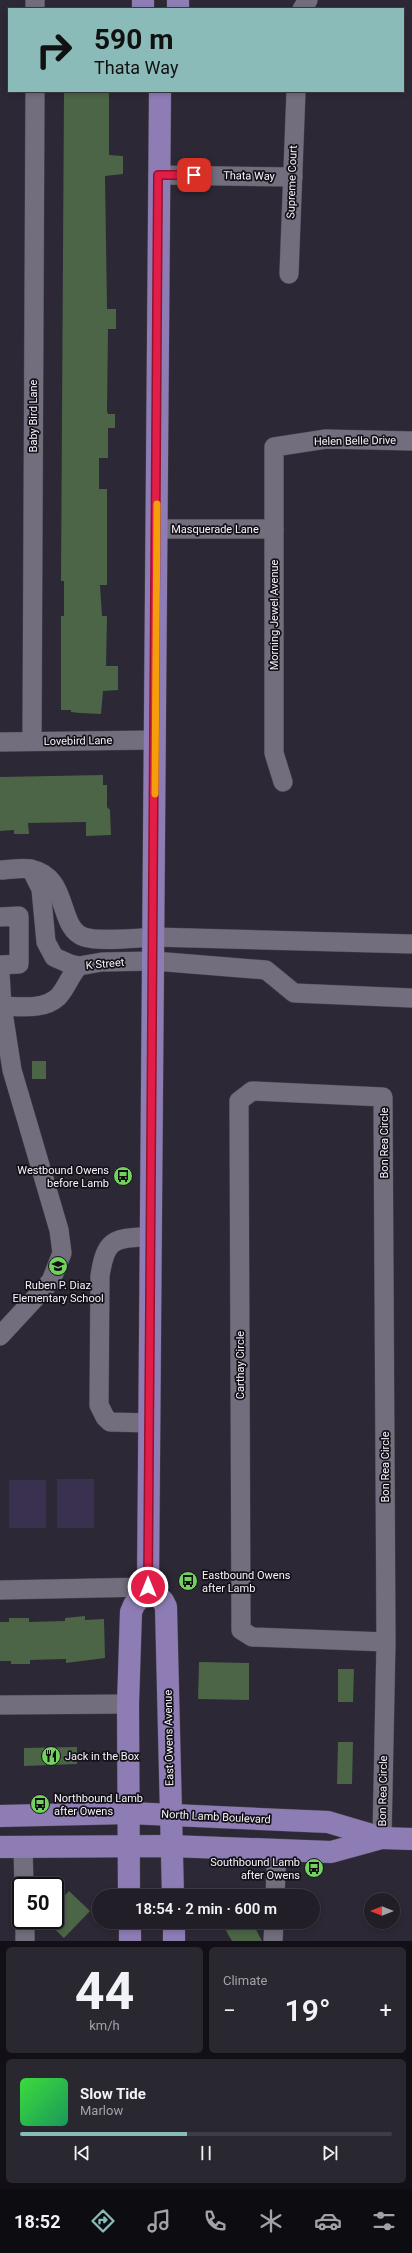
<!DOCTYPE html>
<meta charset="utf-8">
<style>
body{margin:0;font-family:Roboto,sans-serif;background:#292730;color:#f1f3f6;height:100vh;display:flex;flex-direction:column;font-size:15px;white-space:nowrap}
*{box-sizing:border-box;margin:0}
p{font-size:13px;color:#a2a2a8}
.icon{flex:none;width:22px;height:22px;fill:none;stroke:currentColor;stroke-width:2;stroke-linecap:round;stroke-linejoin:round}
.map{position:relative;height:1941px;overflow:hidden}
.panel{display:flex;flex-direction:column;gap:6px;padding:6px;background:#121016;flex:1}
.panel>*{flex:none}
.guide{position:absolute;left:8px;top:8px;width:396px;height:84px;border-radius:0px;box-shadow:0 2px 6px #0003,0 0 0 1px #3e3c45;background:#8bbbb9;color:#111;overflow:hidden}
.needle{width:26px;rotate:270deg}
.buttons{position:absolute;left:364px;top:1893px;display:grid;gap:8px}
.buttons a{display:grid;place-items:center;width:36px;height:36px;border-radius:50%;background:#211e28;box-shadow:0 2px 6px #0003,0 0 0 1px #3e3c45;font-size:20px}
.speed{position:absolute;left:12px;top:1877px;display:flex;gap:8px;font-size:20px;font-weight:700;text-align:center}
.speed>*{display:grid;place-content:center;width:52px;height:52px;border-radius:50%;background:#211e28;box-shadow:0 2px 6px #0003,0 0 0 1px #3e3c45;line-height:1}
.speed .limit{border:2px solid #111;border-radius:6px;background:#fff;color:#111}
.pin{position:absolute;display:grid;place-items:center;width:34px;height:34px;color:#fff;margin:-17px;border-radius:8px;box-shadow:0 2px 6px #0006}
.me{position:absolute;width:44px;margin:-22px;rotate:0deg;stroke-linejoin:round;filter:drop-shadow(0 0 3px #0008)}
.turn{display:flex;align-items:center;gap:14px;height:84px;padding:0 20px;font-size:18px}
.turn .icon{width:52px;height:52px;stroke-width:2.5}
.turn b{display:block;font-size:28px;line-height:34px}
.big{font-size:30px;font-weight:600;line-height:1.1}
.panel .tile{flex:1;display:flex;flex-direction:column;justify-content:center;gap:6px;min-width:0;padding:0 14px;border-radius:6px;background:#292730}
.panel .dial{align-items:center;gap:0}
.dial b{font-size:52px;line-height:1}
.song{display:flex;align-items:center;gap:12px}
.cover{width:48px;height:48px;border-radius:6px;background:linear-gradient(135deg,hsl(120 70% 55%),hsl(150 70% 35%))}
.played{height:4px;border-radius:2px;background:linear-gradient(90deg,#8bbbb9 45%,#3e3c45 45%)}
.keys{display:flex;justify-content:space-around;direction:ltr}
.heat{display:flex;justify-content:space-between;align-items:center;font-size:22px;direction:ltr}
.panel .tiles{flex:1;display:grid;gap:6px;grid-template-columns:1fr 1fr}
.tile:last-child{grid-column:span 2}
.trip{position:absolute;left:92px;top:1889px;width:228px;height:40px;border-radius:20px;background:#211e28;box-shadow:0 2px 6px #0003,0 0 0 1px #3e3c45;font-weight:600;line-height:40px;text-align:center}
.menu{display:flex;height:64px;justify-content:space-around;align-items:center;background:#0d0c10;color:#a2a2a8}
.menu .icon{width:28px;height:28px}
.menu .selected{color:#8bbbb9}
.menu b{font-size:18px;color:#f1f3f6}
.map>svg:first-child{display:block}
.green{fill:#3a3050}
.building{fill:#4b6546}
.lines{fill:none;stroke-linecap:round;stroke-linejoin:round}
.minor-casing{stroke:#46434d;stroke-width:20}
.major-casing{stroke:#46434d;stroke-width:23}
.minor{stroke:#726e7d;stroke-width:19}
.major{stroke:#8e7db5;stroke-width:22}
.route-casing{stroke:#92132f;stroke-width:10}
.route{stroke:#e11d48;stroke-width:7}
.slow{stroke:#f59e0b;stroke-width:7}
.labels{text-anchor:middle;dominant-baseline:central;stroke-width:3.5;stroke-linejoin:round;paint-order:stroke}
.street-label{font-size:11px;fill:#f5f3fb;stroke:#141218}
.poi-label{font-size:11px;fill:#f5f3fb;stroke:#141218;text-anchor:start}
</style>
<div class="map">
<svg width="412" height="1941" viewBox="0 0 412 1941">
<rect width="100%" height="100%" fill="#2c2835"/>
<g class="green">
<rect x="57" y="1479" width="37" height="49"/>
<rect x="9" y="1480" width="37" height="48"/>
</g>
<g class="building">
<polygon points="64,91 109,91 109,155 123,156 123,174 105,176 107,309 116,309 116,329 108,329 107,411 108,414 115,414 115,428 108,428 108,458 99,458 99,489 107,489 107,585 100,585 102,616 107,616 106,666 118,666 118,690 103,691 101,714 80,713 71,712 71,710 61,710 61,616 64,616 64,581 61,581"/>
<polygon points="103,775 103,785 107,785 107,807 110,810 111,835 86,836 86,822 28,823 29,834 14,834 14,830 0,831 0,777"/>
<rect x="32" y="1061" width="14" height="18"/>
<polygon points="85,1616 85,1620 104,1619 105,1658 66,1663 66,1659 30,1660 30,1664 11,1664 11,1661 0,1661 0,1622 9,1622 9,1618 29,1618 29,1622 65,1621 65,1618"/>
<polygon points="199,1662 249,1663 249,1700 198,1699"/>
<polygon points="338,1669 354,1669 353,1702 338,1702"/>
<polygon points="338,1742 353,1742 352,1784 337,1784"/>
<polygon points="77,1747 77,1764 24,1766 24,1748"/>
<polygon points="69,1891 90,1911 64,1938 45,1920 55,1920 55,1905"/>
<polygon points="221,1922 252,1922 262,1941 232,1941"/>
</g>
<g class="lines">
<g class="minor-casing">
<g id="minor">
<polyline points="35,9 35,0"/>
<polyline points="302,9 308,0"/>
<polyline points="158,175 293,177"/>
<polyline points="289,274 296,91"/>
<polyline points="156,529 274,529"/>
<polyline points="32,741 35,91"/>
<polyline points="0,742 155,740"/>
<polyline points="283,782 274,753 274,447 326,439 412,441"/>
<polyline points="31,869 41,889 46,942 54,957 70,964 79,966 102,962 154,961 266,970 294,993 412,998"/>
<path d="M0,870C9,870 21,867 31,869C70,877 57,928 84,937C99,942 138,938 154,937L412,944"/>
<polyline points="0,917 19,916 19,964 0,965"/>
<polyline points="0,973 2,1006 12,1070 59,1230 62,1253 51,1281 0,1336"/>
<path d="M0,1006C19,1006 43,1011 58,997C66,989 70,975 79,966"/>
<path d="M150,1423L110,1422L105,1417L99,1405L100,1276C106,1236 115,1239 152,1236"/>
<polyline points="0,1590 148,1587"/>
<polyline points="0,1705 128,1704"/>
<polyline points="382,1838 386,1642 383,1097 252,1091 239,1101 241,1630 252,1637 386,1642"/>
<polyline points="23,1847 24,1886"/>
<polyline points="275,1896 277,1850"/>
<polyline points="25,1920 25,1941"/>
<polyline points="273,1941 274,1922"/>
</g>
</g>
<g class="major-casing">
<g id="major">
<polyline points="143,9 143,0"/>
<polyline points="178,9 178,0"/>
<polyline points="148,1587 163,1601 166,1607 173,1896"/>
<polyline points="0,1816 129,1813 328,1822 382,1838 412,1839"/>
<polyline points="0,1847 171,1846 331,1852 382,1838"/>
<polyline points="129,1896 128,1704 131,1612 134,1605 148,1587 160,91"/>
<polyline points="130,1922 130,1941"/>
<polyline points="174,1922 174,1941"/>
</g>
</g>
<use href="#minor" class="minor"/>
<use href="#major" class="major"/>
</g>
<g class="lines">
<g class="route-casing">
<polyline id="route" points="148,1587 158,175 194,175"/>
</g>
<use href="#route" class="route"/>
<polyline class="slow" points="155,794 157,504"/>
</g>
<defs>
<g id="bus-disc" transform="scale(1)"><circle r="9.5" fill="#71d35e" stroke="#141218"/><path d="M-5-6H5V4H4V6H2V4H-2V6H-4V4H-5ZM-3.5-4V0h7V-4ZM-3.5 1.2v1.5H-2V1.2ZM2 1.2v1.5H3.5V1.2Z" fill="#111"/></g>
<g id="school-disc" transform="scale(1)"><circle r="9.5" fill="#71d35e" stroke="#141218"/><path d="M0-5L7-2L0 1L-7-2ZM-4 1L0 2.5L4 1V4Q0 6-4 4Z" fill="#111"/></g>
<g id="restaurant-disc" transform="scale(1)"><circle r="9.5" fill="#71d35e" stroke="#141218"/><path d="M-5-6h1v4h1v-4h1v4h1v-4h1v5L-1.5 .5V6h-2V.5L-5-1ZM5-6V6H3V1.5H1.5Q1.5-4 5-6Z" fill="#111"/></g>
</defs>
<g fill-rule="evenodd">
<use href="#bus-disc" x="123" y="1176"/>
<use href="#school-disc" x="58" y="1266"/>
<use href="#bus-disc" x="188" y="1581"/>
<use href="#restaurant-disc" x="51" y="1756"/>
<use href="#bus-disc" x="40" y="1804"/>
<use href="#bus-disc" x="314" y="1868"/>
</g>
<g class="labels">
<g class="street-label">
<text transform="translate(249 176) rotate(1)">Thata Way</text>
<text transform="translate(292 182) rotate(-88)">Supreme Court</text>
<text transform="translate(33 416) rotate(-90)">Baby Bird Lane</text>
<text transform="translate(355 441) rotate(-1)">Helen Belle Drive</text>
<text x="215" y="529">Masquerade Lane</text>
<text transform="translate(274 615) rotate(-90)">Morning Jewel Avenue</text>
<text transform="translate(78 741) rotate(-1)">Lovebird Lane</text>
<text transform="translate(105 964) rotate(-5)">K Street</text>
<text transform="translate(384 1143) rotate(-90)">Bon Rea Circle</text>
<text transform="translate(240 1365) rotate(-90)">Carthay Circle</text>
<text transform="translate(385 1467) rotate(-90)">Bon Rea Circle</text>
<text transform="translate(169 1738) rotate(-91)">East Owens Avenue</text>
<text transform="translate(383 1791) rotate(-89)">Bon Rea Circle</text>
<text transform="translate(216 1817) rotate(3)">North Lamb Boulevard</text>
</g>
<g class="poi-label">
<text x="109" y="1170" text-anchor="end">Westbound Owens<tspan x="109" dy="13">before Lamb</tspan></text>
<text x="58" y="1285" text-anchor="middle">Ruben P. Diaz<tspan x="58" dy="13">Elementary School</tspan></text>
<text x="202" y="1575">Eastbound Owens<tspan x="202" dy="13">after Lamb</tspan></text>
<text x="65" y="1756">Jack in the Box</text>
<text x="54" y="1798">Northbound Lamb<tspan x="54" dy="13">after Owens</tspan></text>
<text x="300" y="1862" text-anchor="end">Southbound Lamb<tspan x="300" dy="13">after Owens</tspan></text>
</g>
</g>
</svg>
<div class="buttons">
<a><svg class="needle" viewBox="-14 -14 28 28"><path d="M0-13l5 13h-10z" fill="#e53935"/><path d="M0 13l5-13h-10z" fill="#a2a2a8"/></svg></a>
</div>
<div class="speed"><div class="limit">50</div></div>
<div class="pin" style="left:194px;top:175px;background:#d93025"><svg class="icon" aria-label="arrive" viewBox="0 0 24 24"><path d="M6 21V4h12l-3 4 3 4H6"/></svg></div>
<svg class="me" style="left:148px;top:1587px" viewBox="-20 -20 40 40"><circle r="17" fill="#e11d48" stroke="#fff" stroke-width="3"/><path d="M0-11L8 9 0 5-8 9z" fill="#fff"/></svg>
<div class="trip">18:54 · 2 min · 600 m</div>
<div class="guide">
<div class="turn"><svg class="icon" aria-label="right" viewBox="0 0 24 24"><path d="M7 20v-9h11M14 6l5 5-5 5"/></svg><div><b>590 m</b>Thata Way</div></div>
</div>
</div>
<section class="panel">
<div class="tiles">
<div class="tile dial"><b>44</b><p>km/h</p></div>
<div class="tile"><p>Climate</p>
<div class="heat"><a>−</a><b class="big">19°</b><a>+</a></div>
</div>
<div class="tile">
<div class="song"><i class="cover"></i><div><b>Slow Tide</b><p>Marlow</p></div></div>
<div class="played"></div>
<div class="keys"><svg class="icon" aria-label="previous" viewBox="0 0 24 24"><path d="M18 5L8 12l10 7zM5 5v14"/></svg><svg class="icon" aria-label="pause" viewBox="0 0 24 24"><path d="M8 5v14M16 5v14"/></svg><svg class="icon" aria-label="next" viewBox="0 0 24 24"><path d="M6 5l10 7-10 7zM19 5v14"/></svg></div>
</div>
</div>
</section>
<nav class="menu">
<b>18:52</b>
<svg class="icon selected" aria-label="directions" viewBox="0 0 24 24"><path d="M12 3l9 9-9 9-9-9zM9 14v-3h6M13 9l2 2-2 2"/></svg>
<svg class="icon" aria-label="music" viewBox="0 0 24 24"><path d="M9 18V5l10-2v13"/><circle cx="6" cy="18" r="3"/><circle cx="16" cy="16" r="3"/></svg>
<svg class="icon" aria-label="phone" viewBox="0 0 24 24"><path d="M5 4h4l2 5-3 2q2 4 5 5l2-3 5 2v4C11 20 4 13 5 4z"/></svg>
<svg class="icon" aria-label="climate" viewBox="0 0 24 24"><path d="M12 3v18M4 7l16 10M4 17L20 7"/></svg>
<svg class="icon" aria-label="car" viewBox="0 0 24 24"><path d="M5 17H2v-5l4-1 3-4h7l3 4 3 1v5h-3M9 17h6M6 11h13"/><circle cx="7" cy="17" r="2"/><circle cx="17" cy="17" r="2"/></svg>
<svg class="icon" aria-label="filters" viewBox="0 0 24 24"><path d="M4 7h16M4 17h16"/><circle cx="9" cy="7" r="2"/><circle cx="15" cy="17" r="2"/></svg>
</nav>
